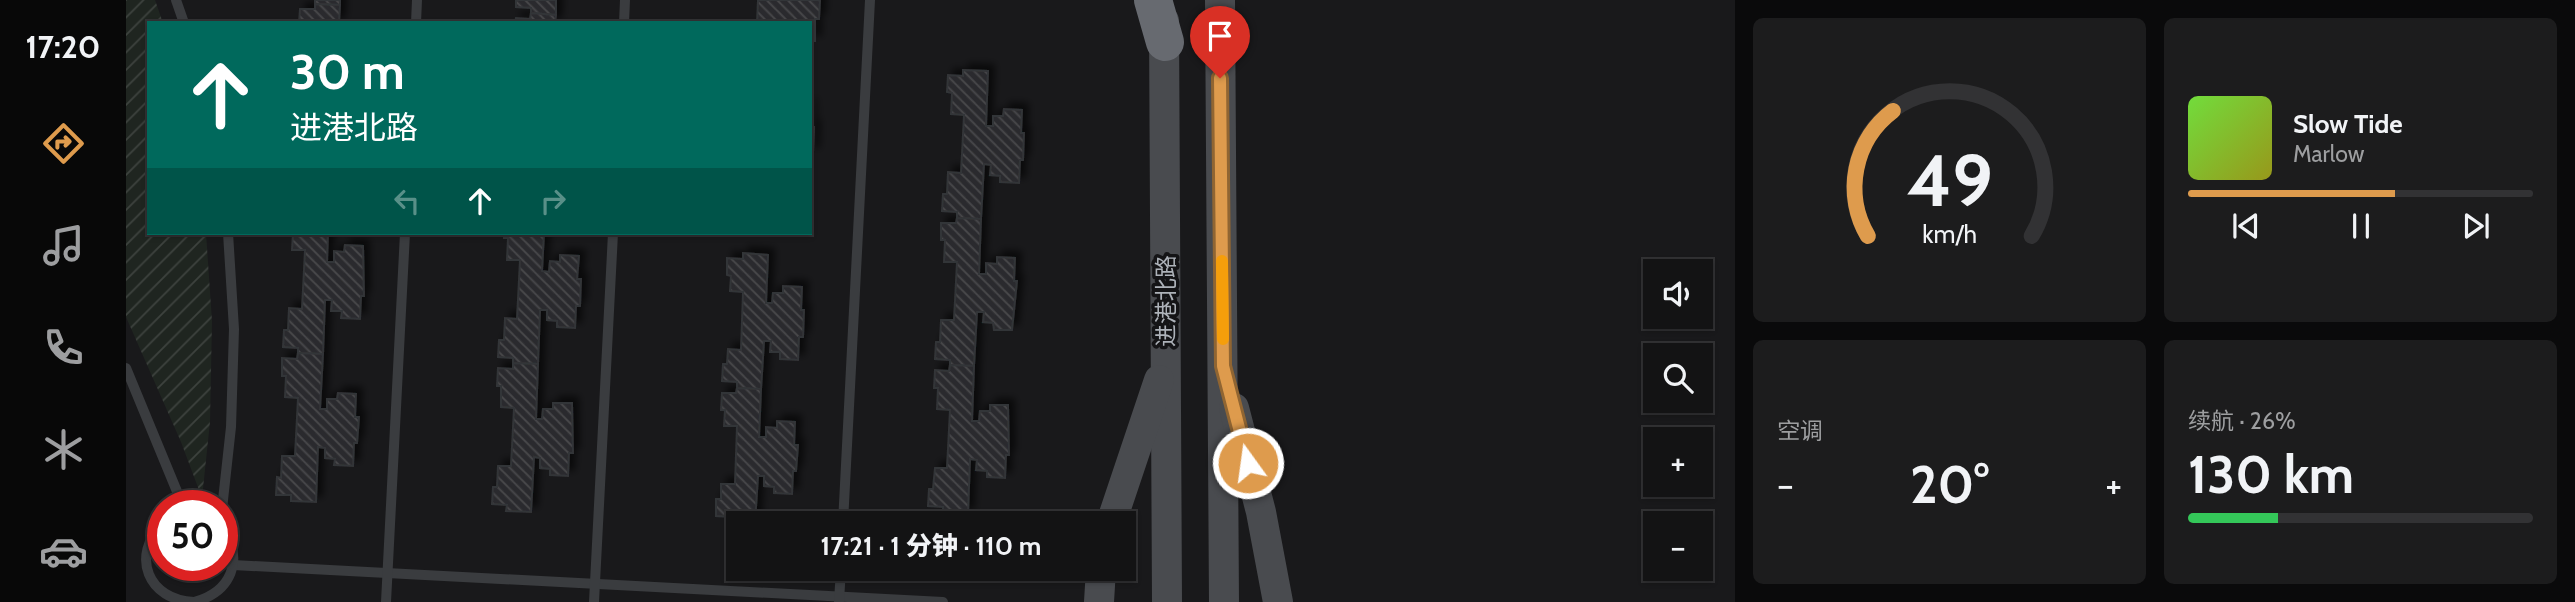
<!DOCTYPE html>
<html lang="zh">
<meta charset="utf-8">
<style>
body{margin:0;font-family:Cabin,"Noto Sans SC",sans-serif;background:#1c1c1d;color:#f1f3f6;height:100vh;display:flex;flex-direction:column;font-size:26px;white-space:nowrap}
*{box-sizing:border-box;margin:0}
p{font-size:23px;color:#9d9ea0}
.icon{flex:none;width:38px;height:38px;fill:none;stroke:currentColor;stroke-width:2;stroke-linecap:round;stroke-linejoin:round}
.map{position:relative;flex:1;overflow:hidden}
.side{display:flex;flex-direction:column;gap:18px;padding:18px;background:#0a0a0b;width:840px}
.side>*{flex:none}
.hud{position:absolute;left:21px;top:21px;width:665px;height:214px;border-radius:0px;box-shadow:0 2px 5px #0004,0 0 0 2px #323234;background:#00695c;color:#fff;overflow:hidden}
.tools{position:absolute;left:1517px;top:259px;display:grid;gap:14px}
.tools a{display:grid;place-items:center;width:70px;height:70px;border-radius:0px;background:#131314;box-shadow:0 2px 5px #0004,0 0 0 2px #323234;font-size:35px}
.speed{position:absolute;left:21px;top:490px;display:flex;gap:14px;font-size:35px;font-weight:700;text-align:center}
.speed>*{display:grid;place-content:center;width:91px;height:91px;border-radius:50%;background:#131314;box-shadow:0 2px 5px #0004,0 0 0 2px #323234;line-height:1}
.speed .limit{border:10px solid #d22;background:#fff;color:#111}
.pin{position:absolute;display:grid;place-items:center;width:60px;height:60px;color:#fff;margin:-72px -30px;border-radius:50% 50% 50% 0;rotate:-45deg;box-shadow:0 0 7px #0007}
.pin .icon{rotate:45deg}
.me{position:absolute;width:77px;margin:-38px;rotate:346deg;stroke-linejoin:round;filter:drop-shadow(0 0 5px #0008)}
.turn{display:flex;align-items:center;gap:24px;height:147px;padding:0 28px;font-size:32px}
.turn .icon{width:91px;height:91px;stroke-width:2.5}
.turn b{display:block;font-size:49px;line-height:60px}
.lanes{display:flex;align-items:center;height:66px;padding:0 28px;background:#0003;justify-content:center;gap:35px;direction:ltr}
.lanes .off{opacity:.35}
.big{font-size:52px;font-weight:800;line-height:1.1}
.side .tile{flex:1;display:flex;flex-direction:column;justify-content:center;gap:10px;min-width:0;padding:0 24px;border-radius:10px;background:#1c1c1d}
.side .dial{align-items:center;gap:0}
.dial svg{height:182px;overflow:visible;fill:none;stroke:#323234;stroke-width:7;stroke-linecap:round;text-anchor:middle}
.dial text{fill:#f1f3f6;stroke:none}
.song{display:flex;align-items:center;gap:21px}
.cover{width:84px;height:84px;border-radius:10px;background:linear-gradient(135deg,hsl(100 70% 55%),hsl(60 70% 35%))}
.played{height:7px;border-radius:4px;background:linear-gradient(90deg,#de9b4d 60%,#323234 60%)}
.keys{display:flex;justify-content:space-around;direction:ltr}
.heat{display:flex;justify-content:space-between;align-items:center;font-size:38px;direction:ltr}
.charge{height:10px;border-radius:5px;background:linear-gradient(90deg,#34c759 26%,#323234 0)}
.side .tiles{flex:1;display:grid;gap:18px;grid-template-columns:repeat(2,1fr)}
.trip{position:absolute;left:600px;top:511px;width:410px;height:70px;border-radius:0px;background:#131314;box-shadow:0 2px 5px #0004,0 0 0 2px #323234;font-weight:800;line-height:70px;text-align:center}
main{display:flex;flex:1;min-height:0}
.dock{display:flex;flex-direction:column;width:126px;justify-content:space-around;align-items:center;background:#080808;color:#9d9ea0}
.dock .icon{width:49px;height:49px}
.dock .selected{color:#de9b4d}
.dock b{font-size:32px;color:#f1f3f6}
.map>svg:first-child{display:block}
.garden{fill:url(#garden-furrows)}
.building{fill:url(#building-back-hatch);stroke:#333437;stroke-width:2;filter:url(#shadow)}
.lines{fill:none;stroke-linecap:round;stroke-linejoin:round}
.lane{stroke:#3a3c3f;stroke-width:10}
.secondary{stroke:#494b4f;stroke-width:30}
.highway{stroke:#676a70;stroke-width:38}
.route-casing{stroke:#906532;stroke-width:18}
.route{stroke:#de9b4d;stroke-width:12}
.slow{stroke:#f59e0b;stroke-width:12}
.labels{text-anchor:middle;dominant-baseline:central;stroke-width:7;stroke-linejoin:round;paint-order:stroke}
.street-label{font-size:23px;fill:#adb2b9;stroke:#141416}
</style>
<main>
<nav class="dock">
<b>17:20</b>
<svg class="icon selected" aria-label="directions" viewBox="0 0 24 24"><path d="M12 3l9 9-9 9-9-9zM9 14v-3h6M13 9l2 2-2 2"/></svg>
<svg class="icon" aria-label="music" viewBox="0 0 24 24"><path d="M9 18V5l10-2v13"/><circle cx="6" cy="18" r="3"/><circle cx="16" cy="16" r="3"/></svg>
<svg class="icon" aria-label="phone" viewBox="0 0 24 24"><path d="M5 4h4l2 5-3 2q2 4 5 5l2-3 5 2v4C11 20 4 13 5 4z"/></svg>
<svg class="icon" aria-label="climate" viewBox="0 0 24 24"><path d="M12 3v18M4 7l16 10M4 17L20 7"/></svg>
<svg class="icon" aria-label="car" viewBox="0 0 24 24"><path d="M5 17H2v-5l4-1 3-4h7l3 4 3 1v5h-3M9 17h6M6 11h13"/><circle cx="7" cy="17" r="2"/><circle cx="17" cy="17" r="2"/></svg>
</nav>
<div class="map">
<svg width="1609" height="602" viewBox="0 0 1609 602">
<defs>
<pattern id="garden-furrows" width="10" height="10" patternUnits="userSpaceOnUse" patternTransform="scale(1.75)"><rect width="10" height="10" fill="#1f2520"/><path d="M-1 1l2-2M0 10L10 0M9 11l2-2" fill="none" stroke="#3d423e"/></pattern>
<pattern id="building-back-hatch" width="6" height="6" patternUnits="userSpaceOnUse" patternTransform="scale(1.75)"><rect width="6" height="6" fill="#2c2c2f"/><path d="M-1 5l2 2M0 0l6 6M5-1l2 2" fill="none" stroke="#48484b"/></pattern>
<filter id="shadow"><feDropShadow dx="6" dy="-6" stdDeviation="3.5" flood-color="#0009"/></filter>
</defs>
<rect width="100%" height="100%" fill="#19191b"/>
<polygon class="garden" points="0,0 29,0 37,23 23,23 23,233 80,233 86,321 84,422 76,498 55,442 0,317"/>
<g class="building">
<polygon points="189,0 214,0 214,5 189,4"/>
<polygon points="390,0 430,0 430,15 405,13 405,8 390,7"/>
<polygon points="632,0 694,0 693,19 689,19 689,41 684,41 684,23 631,23"/>
<polygon points="189,4 214,5 213,23 173,23 174,9 189,9"/>
<polygon points="405,13 430,15 429,23 389,23 390,18 404,19"/>
<polygon points="837,70 862,71 860,126 867,126 867,116 877,116 878,109 896,110 895,133 898,133 897,160 894,160 893,183 874,182 874,176 864,175 865,165 858,164 855,219 831,218 831,212 816,211 817,194 821,194 822,172 835,173 838,115 825,114 826,93 821,92 822,75 837,76"/>
<polygon points="684,103 685,126 688,127 687,153 684,153"/>
<polygon points="831,218 855,219 853,274 860,274 860,263 871,264 871,257 889,258 888,281 891,281 886,330 868,330 867,323 857,322 858,312 851,312 848,366 824,365 824,360 809,359 810,342 814,342 815,320 828,320 831,262 818,262 819,240 815,240 815,223 830,223"/>
<polygon points="167,233 202,233 201,262 208,262 208,251 218,252 219,245 237,246 238,296 235,296 234,319 215,318 216,311 205,311 206,300 199,300 197,354 172,353 172,348 157,347 158,330 162,330 163,308 176,309 179,250 166,250"/>
<polygon points="378,233 418,233 416,271 423,272 424,261 434,262 434,255 453,256 451,279 455,279 454,306 450,306 449,328 431,327 431,321 421,320 421,310 414,310 412,364 387,363 387,358 372,357 373,340 378,340 379,318 391,319 394,260 381,260 382,238 378,238"/>
<polygon points="617,253 642,255 640,303 646,303 647,293 657,293 657,286 676,287 675,310 678,310 677,337 673,337 672,360 654,359 654,352 644,352 645,341 638,341 635,389 611,388 611,382 596,381 597,364 601,364 602,349 615,350 617,292 604,291 605,276 601,275 601,258 617,259"/>
<polygon points="172,353 197,354 194,409 201,409 201,399 211,399 212,393 230,394 229,417 233,417 231,443 228,443 227,466 208,465 209,459 199,458 199,448 192,447 190,502 165,501 165,495 150,495 151,477 155,478 156,456 169,456 172,398 159,397 160,376 156,376 156,358 171,359"/>
<polygon points="387,363 412,364 410,419 416,419 417,409 427,409 427,403 446,403 447,453 443,453 442,476 424,475 424,469 414,468 414,458 408,457 405,512 380,511 381,505 366,504 367,487 371,487 372,466 385,466 388,408 375,407 375,386 371,386 372,368 387,369"/>
<polygon points="824,365 848,366 846,421 853,421 854,411 864,411 864,405 882,405 883,455 880,455 879,478 861,477 861,471 850,470 851,460 844,459 842,514 817,513 817,507 802,506 803,489 807,489 809,468 821,468 824,410 811,409 812,388 808,388 809,370 823,371"/>
<polygon points="611,388 635,389 633,437 640,437 640,427 651,428 651,421 669,422 668,445 672,445 670,471 667,471 666,494 648,493 648,487 638,486 638,476 632,476 629,523 604,522 605,517 590,516 590,499 595,499 595,484 609,484 611,426 598,426 599,410 595,410 596,393 610,393"/>
</g>
<g class="lines">
<g class="lane">
<polyline points="50,0 58,23"/>
<polyline points="290,23 291,0"/>
<polyline points="498,23 499,0"/>
<polyline points="0,368 57,506"/>
<polyline points="96,509 105,427 108,329 102,233"/>
<path d="M37,523C4,556 22,600 68,602"/>
<polyline points="717,523 744,0"/>
<polyline points="107,565 817,602"/>
<polyline points="713,601 715,569"/>
<path d="M68,602C105,592 119,560 96,528"/>
<polyline points="260,602 279,233"/>
<polyline points="468,602 487,233"/>
</g>
<g class="secondary">
<polyline points="1094,0 1098,602"/>
<polyline points="1038,21 1041,602"/>
<polyline points="1108,408 1135,512 1152,602"/>
<polyline points="985,523 1033,380"/>
<polyline points="973,602 975,569"/>
</g>
<polyline class="highway" points="1027,0 1039,42"/>
</g>
<g class="lines">
<g class="route-casing">
<polyline id="route" points="1094,78 1097,366 1122,463"/>
</g>
<use href="#route" class="route"/>
<polyline class="slow" points="1096,261 1097,339"/>
</g>
<g class="labels">
<g class="street-label">
<text transform="translate(1040 301) rotate(-90)">进港北路</text>
</g>
</g>
</svg>
<div class="tools">
<a><svg class="icon" aria-label="sound" viewBox="0 0 24 24"><path d="M4 9h4l5-4v14l-5-4H4zM17 9q2 3 0 6"/></svg></a>
<a><svg class="icon" aria-label="search" viewBox="0 0 24 24"><circle cx="10" cy="10" r="6"/><path d="M15 15l6 6"/></svg></a>
<a>+</a>
<a>−</a>
</div>
<div class="speed"><div class="limit">50</div></div>
<div class="pin" style="left:1094px;top:78px;background:#d93025"><svg class="icon" aria-label="arrive" viewBox="0 0 24 24"><path d="M6 21V4h12l-3 4 3 4H6"/></svg></div>
<svg class="me" style="left:1122px;top:463px" viewBox="-20 -20 40 40"><circle r="17" fill="#de9b4d" stroke="#fff" stroke-width="3"/><path d="M0-11L8 9 0 5-8 9z" fill="#fff"/></svg>
<div class="trip">17:21 · 1 分钟 · 110 m</div>
<div class="hud">
<div class="turn"><svg class="icon" aria-label="ahead" viewBox="0 0 24 24"><path d="M12 20V5M6 11l6-6 6 6"/></svg><div><b>30 m</b>进港北路</div></div>
<div class="lanes"><svg class="icon off" aria-label="left" viewBox="0 0 24 24"><path d="M17 20v-9H6M10 6l-5 5 5 5"/></svg><svg class="icon" aria-label="ahead" viewBox="0 0 24 24"><path d="M12 20V5M6 11l6-6 6 6"/></svg><svg class="icon off" aria-label="right" viewBox="0 0 24 24"><path d="M7 20v-9h11M14 6l5 5-5 5"/></svg></div>
</div>
</div>
<section class="side">
<div class="tiles">
<div class="tile dial"><svg viewBox="0 0 100 80">
<path d="M14 69A42 42 0 1 1 86 69"/>
<path d="M14 69A42 42 0 0 1 25 14" stroke="#de9b4d"/>
<text x="50" y="56" font-size="32" font-weight="700">49</text>
<text x="50" y="72" font-size="11">km/h</text>
</svg></div>
<div class="tile">
<div class="song"><i class="cover"></i><div><b>Slow Tide</b><p>Marlow</p></div></div>
<div class="played"></div>
<div class="keys"><svg class="icon" aria-label="previous" viewBox="0 0 24 24"><path d="M18 5L8 12l10 7zM5 5v14"/></svg><svg class="icon" aria-label="pause" viewBox="0 0 24 24"><path d="M8 5v14M16 5v14"/></svg><svg class="icon" aria-label="next" viewBox="0 0 24 24"><path d="M6 5l10 7-10 7zM19 5v14"/></svg></div>
</div>
<div class="tile"><p>空调</p>
<div class="heat"><a>−</a><b class="big">20°</b><a>+</a></div>
</div>
<div class="tile"><p>续航 · 26%</p><b class="big">130 km</b><div class="charge"></div></div>
</div>
</section>
</main>
